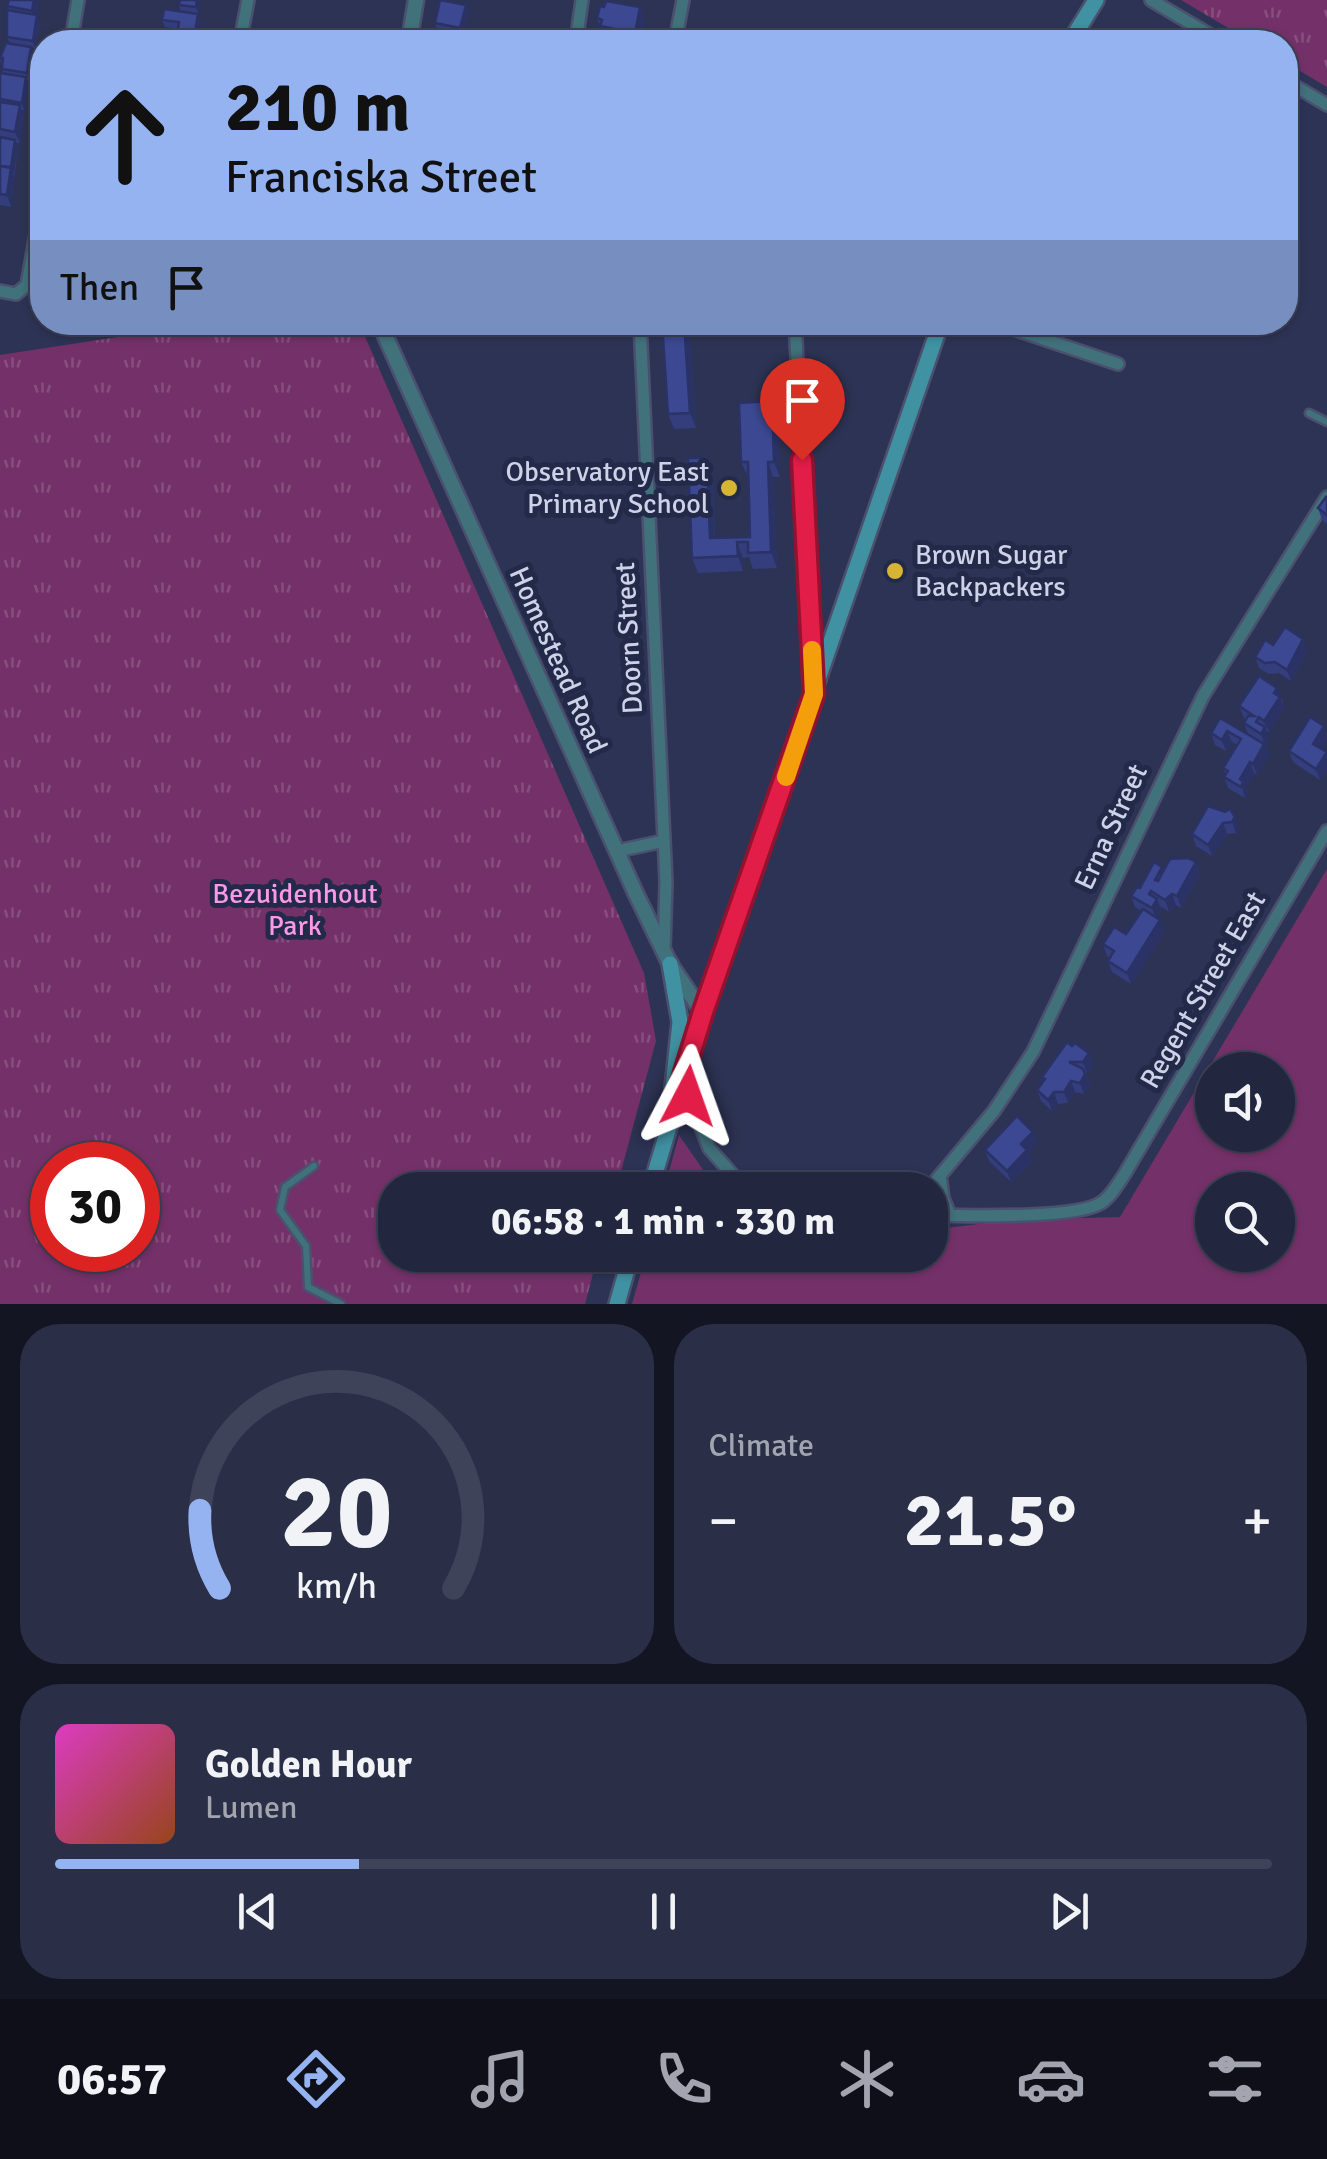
<!DOCTYPE html>
<meta charset="utf-8">
<style>
body{margin:0;font-family:Signika,sans-serif;background:#2a2e46;color:#f1f3f6;height:100vh;display:flex;flex-direction:column;font-size:38px;white-space:nowrap}
*{box-sizing:border-box;margin:0}
p{font-size:32px;color:#a2a5b0}
.icon{flex:none;width:55px;height:55px;fill:none;stroke:currentColor;stroke-width:2;stroke-linecap:round;stroke-linejoin:round}
.map{position:relative;height:1304px;overflow:hidden}
.sheet{display:flex;flex-direction:column;gap:20px;padding:20px;background:#131523;flex:1}
.sheet>*{flex:none}
.hud{position:absolute;left:30px;top:30px;width:1268px;height:305px;border-radius:40px;box-shadow:0 2px 8px #0004,0 0 0 2px #3f4359;background:#95b2f1;color:#111;overflow:hidden}
.tools{position:absolute;left:1195px;top:1052px;display:grid;gap:20px}
.tools a{display:grid;place-items:center;width:100px;height:100px;border-radius:50%;background:#22263f;box-shadow:0 2px 8px #0004,0 0 0 2px #3f4359;font-size:50px}
.speed{position:absolute;left:30px;top:1142px;display:flex;gap:20px;font-size:50px;font-weight:700;text-align:center}
.speed>*{display:grid;place-content:center;width:130px;height:130px;border-radius:50%;background:#22263f;box-shadow:0 2px 8px #0004,0 0 0 2px #3f4359;line-height:1}
.speed .limit{border:15px solid #d22;background:#fff;color:#111}
.pin{position:absolute;display:grid;place-items:center;width:85px;height:85px;color:#fff;margin:-102px -42px;border-radius:50% 50% 50% 0;rotate:-45deg;box-shadow:0 0 10px #0007}
.pin .icon{rotate:45deg}
.me{position:absolute;width:110px;margin:-55px;rotate:4deg;stroke-linejoin:round;filter:drop-shadow(0 0 8px #0008)}
.turn{display:flex;align-items:center;gap:35px;height:210px;padding:0 30px;font-size:45px}
.turn .icon{width:130px;height:130px;stroke-width:2.5}
.turn b{display:block;font-size:70px;line-height:85px}
.then{display:flex;align-items:center;height:95px;padding:0 30px;background:#0003;gap:20px;font-size:38px}
.big{font-size:75px;font-weight:700;line-height:1.1}
.sheet .card{flex:1;display:flex;flex-direction:column;justify-content:center;gap:15px;min-width:0;padding:0 35px;border-radius:40px;background:#2a2e46}
.sheet .dial{align-items:center;gap:0}
.dial svg{height:260px;overflow:visible;fill:none;stroke:#3f4359;stroke-width:7;stroke-linecap:round;text-anchor:middle}
.dial text{fill:#f1f3f6;stroke:none}
.song{display:flex;align-items:center;gap:30px}
.cover{width:120px;height:120px;border-radius:15px;background:linear-gradient(135deg,hsl(310 70% 55%),hsl(20 70% 35%))}
.played{height:10px;border-radius:5px;background:linear-gradient(90deg,#95b2f1 25%,#3f4359 25%)}
.keys{display:flex;justify-content:space-around;direction:ltr}
.heat{display:flex;justify-content:space-between;align-items:center;font-size:55px;direction:ltr}
.sheet .tiles{flex:1;display:grid;gap:20px;grid-template-columns:1fr 1fr}
.card:last-child{grid-column:span 2}
.trip{position:absolute;left:378px;top:1172px;width:570px;height:100px;border-radius:40px;background:#22263f;box-shadow:0 2px 8px #0004,0 0 0 2px #3f4359;font-weight:700;line-height:100px;text-align:center}
.tab-bar{display:flex;height:160px;justify-content:space-around;align-items:center;background:#0e0f19;color:#a2a5b0}
.tab-bar .icon{width:70px;height:70px}
.tab-bar .on{color:#95b2f1}
.tab-bar b{font-size:45px;color:#f1f3f6}
.map>svg:first-child{display:block}
.grass{fill:#743169;fill-rule:evenodd}
.park{fill:url(#park-tufts);fill-rule:evenodd}
.lines{fill:none;stroke-linecap:round;stroke-linejoin:round}
.service-casing{stroke:#4a506e;stroke-width:11}
.minor-casing{stroke:#4a506e;stroke-width:16}
.tertiary-casing{stroke:#4a506e;stroke-width:19}
.secondary-casing{stroke:#4a506e;stroke-width:20}
.service{stroke:#41717b;stroke-width:6}
.minor{stroke:#41717b;stroke-width:11}
.tertiary{stroke:#41717b;stroke-width:14}
.secondary{stroke:#4091a2;stroke-width:15}
.wall{fill:#343e7d}
.shaded-wall{fill:#2a3266}
.building{fill:#3c4891;stroke:#2a3266;stroke-width:2.5}
.route-casing{stroke:#92132f;stroke-width:25}
.route{stroke:#e11d48;stroke-width:18}
.slow{stroke:#f59e0b;stroke-width:18}
.poi-dot{fill:#d6b534;stroke:#232949;stroke-width:4}
.labels{text-anchor:middle;dominant-baseline:central;stroke-width:10;stroke-linejoin:round;paint-order:stroke}
.poi-label{font-size:28px;fill:#cdd3e7;stroke:#232949;text-anchor:end}
.street-label{font-size:28px;fill:#cdd3e7;stroke:#232949}
.park-label{font-size:28px;fill:#f898e7;stroke:#232949}
</style>
<div class="map">
<svg width="1327" height="1304" viewBox="0 0 1327 1304">
<defs>
<pattern id="park-tufts" width="24" height="20" patternUnits="userSpaceOnUse" patternTransform="scale(2.5)"><rect width="24" height="20" fill="#743169"/><path d="M3 7l-1-3M5 7V3M7 7l1-3M15 17l-1-3M17 17v-4M19 17l1-3" fill="none" stroke="#874e7e"/></pattern>
</defs>
<rect width="100%" height="100%" fill="#2d3354"/>
<g class="grass">
<path d="M1327,869V1304H632L646,1255H930V1230L1011,1220L1120,1217ZM1212,1070H1278V1135H1212ZM1212,1190H1278V1255H1212Z"/>
<polygon points="679,1135 717,1190 664,1190"/>
</g>
<g class="park">
<polygon points="1181,0 1327,0 1327,87 1285,62 1285,42 1252,42"/>
<path d="M210,323H359L644,973L656,1041L616,1190H395V1255H598L585,1304H0V355ZM52,1165H138V1250H52Z"/>
</g>
<g class="lines">
<g class="service-casing">
<g id="service">
<polyline points="1309,413 1327,422"/>
<polyline points="314,1166 285,1187 280,1210 306,1246 308,1287 341,1304"/>
</g>
</g>
<g class="minor-casing">
<g id="minor">
<polyline points="1151,0 1222,42"/>
<polyline points="71,42 78,0"/>
<polyline points="240,42 248,0"/>
<polyline points="576,42 582,0"/>
<polyline points="675,42 683,0"/>
<polyline points="1285,80 1327,105"/>
<polyline points="0,291 16,294 27,285 42,201"/>
<polyline points="640,322 666,882 664,951"/>
<polyline points="795,322 814,683"/>
<polyline points="993,322 1118,364"/>
<polyline points="617,851 664,841"/>
<polyline points="683,1080 709,1148 746,1190"/>
<polyline points="940,1176 943,1198 950,1215"/>
<polyline points="928,1190 994,1111 1033,1052 1203,696 1327,497"/>
<path d="M930,1215C966,1216 1067,1218 1097,1205C1109,1200 1117,1185 1124,1175L1327,831"/>
</g>
</g>
<g class="tertiary-casing">
<g id="tertiary">
<polyline points="409,42 416,0"/>
<polyline points="379,322 636,894 670,964 703,1013"/>
</g>
</g>
<g class="secondary-casing">
<g id="secondary">
<polyline points="1070,42 1096,0"/>
<polyline points="670,964 680,1022 673,1087"/>
<polyline points="650,1190 703,1013 941,322"/>
<polyline points="617,1304 631,1255"/>
</g>
</g>
<use href="#service" class="service"/>
<use href="#minor" class="minor"/>
<use href="#tertiary" class="tertiary"/>
<use href="#secondary" class="secondary"/>
</g>
<g class="wall">
<polygon points="39,0 36,15 40,23 35,48 31,47 33,55 29,80 27,80 29,84 24,110 22,110 24,116 20,143 16,143 18,147 11,207 0,205 0,74 3,73 0,58 10,44 7,37 9,10 7,6"/>
<polygon points="180,0 201,0 198,15 201,22 197,42 180,42 177,36 178,29 165,27 162,20 181,12 179,5"/>
<polygon points="466,5 469,12 462,36 464,42 437,30 435,23"/>
<polygon points="604,7 640,7 644,19 640,42 598,42 629,42 604,38 597,18"/>
<polygon points="662,322 689,322 696,428 674,429 668,414"/>
<polygon points="778,417 780,477 773,477 777,568 753,569 749,557 743,558 743,571 698,573 692,558 713,473 715,538 750,537 748,477 741,462"/>
<polygon points="1327,498 1327,524 1322,520 1318,508"/>
<polygon points="1303,639 1307,651 1291,681 1279,673 1269,674 1259,668 1255,657 1273,645"/>
<polygon points="1282,699 1284,708 1269,732 1266,731 1269,738 1265,745 1269,756 1257,775 1254,773 1246,787 1248,793 1245,798 1228,788 1224,777 1226,775 1223,768 1237,745 1232,742 1226,751 1215,745 1211,733 1220,718 1248,734 1244,723 1246,719 1244,718 1239,706"/>
<polygon points="1324,726 1327,740 1321,749 1327,752 1327,771 1320,780 1293,762 1289,751"/>
<polygon points="1235,817 1239,828 1236,833 1227,834 1212,856 1196,846 1192,834"/>
<polygon points="1196,862 1200,874 1181,908 1176,905 1169,912 1160,906 1161,910 1157,918 1165,932 1131,984 1112,972 1108,961 1110,958 1107,956 1103,944 1126,934 1141,911 1135,907 1131,896 1164,871"/>
<polygon points="1072,1046 1089,1053 1093,1065 1087,1073 1085,1073 1090,1085 1084,1094 1075,1092 1068,1103 1058,1104 1052,1111 1041,1101 1037,1090 1043,1081 1042,1077"/>
<polygon points="1033,1132 1037,1143 1028,1153 1032,1161 1011,1182 989,1161 985,1150"/>
</g>
<g class="shaded-wall">
<polygon points="34,0 39,0 35,19 32,11"/>
<polygon points="197,0 201,0 199,15 196,7"/>
<polygon points="466,5 469,12 462,36 460,28"/>
<polygon points="640,7 644,19 639,42 635,33"/>
<polygon points="198,14 201,22 197,42 195,42 194,38"/>
<polygon points="37,15 40,23 35,48 33,41"/>
<polygon points="31,47 33,55 29,80 27,73"/>
<polygon points="26,77 29,84 24,110 22,103"/>
<polygon points="20,105 24,116 20,143 15,132"/>
<polygon points="15,140 18,147 14,175 11,167"/>
<polygon points="11,168 15,179 11,207 7,195"/>
<polygon points="684,322 689,322 696,428 690,413"/>
<polygon points="772,401 778,417 780,477 774,462"/>
<polygon points="707,458 713,473 715,553 710,538"/>
<polygon points="768,462 773,477 777,568 771,552"/>
<polygon points="737,542 743,558 743,571 738,556"/>
<polygon points="1303,639 1307,651 1291,681 1287,670"/>
<polygon points="1277,688 1284,708 1269,732 1264,721"/>
<polygon points="1324,726 1327,740 1317,755 1313,744"/>
<polygon points="1265,727 1269,738 1265,745 1261,734"/>
<polygon points="1227,731 1232,742 1226,751 1222,740"/>
<polygon points="1264,744 1269,756 1257,775 1253,764"/>
<polygon points="1327,753 1327,771 1320,780 1316,769"/>
<polygon points="1250,762 1254,773 1246,787 1248,793 1245,798 1240,779"/>
<polygon points="1235,817 1239,828 1236,833 1232,822"/>
<polygon points="1223,823 1227,834 1212,856 1208,845"/>
<polygon points="1196,862 1200,874 1181,908 1177,896"/>
<polygon points="1172,894 1176,905 1169,912 1165,900"/>
<polygon points="1157,899 1161,910 1156,920 1152,908"/>
<polygon points="1160,920 1165,932 1131,984 1127,973"/>
<polygon points="1089,1053 1093,1065 1087,1073 1083,1062"/>
<polygon points="1085,1074 1090,1085 1084,1094 1080,1083"/>
<polygon points="1071,1081 1075,1092 1068,1103 1064,1092"/>
<polygon points="1054,1092 1058,1104 1052,1111 1048,1100"/>
<polygon points="1033,1132 1037,1143 1028,1153 1032,1161 1011,1182 1007,1171 1021,1144"/>
</g>
<g class="building">
<polygon points="9,0 34,0 32,11 7,6"/>
<polygon points="180,0 197,0 196,7 179,5"/>
<polygon points="440,0 466,5 460,28 435,23"/>
<polygon points="606,1 640,7 635,33 600,26 602,20 597,18 600,6 604,7"/>
<polygon points="164,9 198,14 194,38 177,36 179,22 162,20"/>
<polygon points="7,10 37,15 33,41 7,37"/>
<polygon points="431,28 461,34 459,42 428,42"/>
<polygon points="98,32 118,35 115,42 96,42"/>
<polygon points="599,38 632,42 598,42"/>
<polygon points="6,43 31,47 27,73 2,69 3,58 0,58"/>
<polygon points="0,73 26,77 22,103 0,99"/>
<polygon points="0,102 20,105 15,132 0,129"/>
<polygon points="0,137 15,140 11,167 0,166"/>
<polygon points="0,166 11,168 7,195 0,194"/>
<polygon points="662,322 684,322 690,413 668,414"/>
<polygon points="772,401 774,462 768,462 771,552 748,553 748,542 737,542 738,556 692,558 688,458 707,458 710,538 750,537 748,462 741,462 739,403"/>
<polygon points="1326,497 1327,498 1327,515 1318,508"/>
<polygon points="1285,627 1303,639 1287,670 1275,662 1265,663 1255,657 1265,640 1273,645"/>
<polygon points="1259,676 1277,688 1274,693 1280,697 1264,721 1259,717 1256,722 1265,727 1261,734 1244,723 1248,716 1254,716 1239,706"/>
<polygon points="1310,717 1324,726 1313,744 1327,752 1316,769 1289,751"/>
<polygon points="1220,718 1264,744 1253,764 1250,762 1240,779 1243,782 1241,787 1224,777 1228,771 1223,768 1241,739 1227,731 1222,740 1211,733"/>
<polygon points="1208,806 1225,812 1230,809 1235,817 1232,822 1223,823 1208,845 1192,834"/>
<polygon points="1188,858 1196,862 1177,896 1172,894 1165,900 1151,891 1149,894 1157,899 1152,908 1131,896 1137,887 1140,888 1154,862 1162,867 1155,880 1158,881 1170,859"/>
<polygon points="1143,909 1160,920 1127,973 1108,961 1114,951 1103,944 1114,927 1126,934"/>
<polygon points="1067,1042 1072,1046 1075,1043 1089,1053 1083,1062 1069,1062 1083,1069 1085,1074 1080,1083 1071,1081 1064,1092 1054,1092 1048,1100 1037,1090 1045,1079 1042,1077"/>
<polygon points="1017,1116 1033,1132 1021,1144 1027,1150 1007,1171 985,1150"/>
</g>
<g class="lines">
<g class="route-casing">
<polyline id="route" points="688,1096 682,1080 703,1012 814,694 802,460"/>
</g>
<use href="#route" class="route"/>
<polyline class="slow" points="786,777 814,694 812,650"/>
</g>
<g class="poi-dot">
<circle cx="729" cy="488" r="10"/>
<circle cx="895" cy="571" r="10"/>
</g>
<g class="labels">
<g class="poi-label">
<text x="709" y="472">Observatory East<tspan x="709" dy="32">Primary School</tspan></text>
<text x="915" y="555" text-anchor="start">Brown Sugar<tspan x="915" dy="32">Backpackers</tspan></text>
</g>
<g class="street-label">
<text transform="translate(629 638) rotate(-93)">Doorn Street</text>
<text transform="translate(558 660) rotate(66)">Homestead Road</text>
<text transform="translate(1111 827) rotate(-65)">Erna Street</text>
<text transform="translate(1203 990) rotate(-60)">Regent Street East</text>
</g>
<g class="park-label">
<text x="295" y="894">Bezuidenhout<tspan x="295" dy="32">Park</tspan></text>
</g>
</g>
</svg>
<div class="tools">
<a><svg class="icon" aria-label="sound" viewBox="0 0 24 24"><path d="M4 9h4l5-4v14l-5-4H4zM17 9q2 3 0 6"/></svg></a>
<a><svg class="icon" aria-label="search" viewBox="0 0 24 24"><circle cx="10" cy="10" r="6"/><path d="M15 15l6 6"/></svg></a>
</div>
<div class="speed"><div class="limit">30</div></div>
<div class="pin" style="left:802px;top:460px;background:#d93025"><svg class="icon" aria-label="arrive" viewBox="0 0 24 24"><path d="M6 21V4h12l-3 4 3 4H6"/></svg></div>
<svg class="me" style="left:688px;top:1096px" viewBox="-20 -20 40 40"><path d="M0-17L14 15 0 8-14 15z" fill="#e11d48" stroke="#fff" stroke-width="4"/></svg>
<div class="trip">06:58 · 1 min · 330 m</div>
<div class="hud">
<div class="turn"><svg class="icon" aria-label="ahead" viewBox="0 0 24 24"><path d="M12 20V5M6 11l6-6 6 6"/></svg><div><b>210 m</b>Franciska Street</div></div>
<div class="then">Then<svg class="icon" aria-label="arrive" viewBox="0 0 24 24"><path d="M6 21V4h12l-3 4 3 4H6"/></svg></div>
</div>
</div>
<section class="sheet">
<div class="tiles">
<div class="card dial"><svg viewBox="0 0 100 80">
<path d="M14 69A42 42 0 1 1 86 69"/>
<path d="M14 69A42 42 0 0 1 8 45" stroke="#95b2f1"/>
<text x="50" y="56" font-size="32" font-weight="700">20</text>
<text x="50" y="72" font-size="11">km/h</text>
</svg></div>
<div class="card"><p>Climate</p>
<div class="heat"><a>−</a><b class="big">21.5°</b><a>+</a></div>
</div>
<div class="card">
<div class="song"><i class="cover"></i><div><b>Golden Hour</b><p>Lumen</p></div></div>
<div class="played"></div>
<div class="keys"><svg class="icon" aria-label="previous" viewBox="0 0 24 24"><path d="M18 5L8 12l10 7zM5 5v14"/></svg><svg class="icon" aria-label="pause" viewBox="0 0 24 24"><path d="M8 5v14M16 5v14"/></svg><svg class="icon" aria-label="next" viewBox="0 0 24 24"><path d="M6 5l10 7-10 7zM19 5v14"/></svg></div>
</div>
</div>
</section>
<nav class="tab-bar">
<b>06:57</b>
<svg class="icon on" aria-label="directions" viewBox="0 0 24 24"><path d="M12 3l9 9-9 9-9-9zM9 14v-3h6M13 9l2 2-2 2"/></svg>
<svg class="icon" aria-label="music" viewBox="0 0 24 24"><path d="M9 18V5l10-2v13"/><circle cx="6" cy="18" r="3"/><circle cx="16" cy="16" r="3"/></svg>
<svg class="icon" aria-label="phone" viewBox="0 0 24 24"><path d="M5 4h4l2 5-3 2q2 4 5 5l2-3 5 2v4C11 20 4 13 5 4z"/></svg>
<svg class="icon" aria-label="climate" viewBox="0 0 24 24"><path d="M12 3v18M4 7l16 10M4 17L20 7"/></svg>
<svg class="icon" aria-label="car" viewBox="0 0 24 24"><path d="M5 17H2v-5l4-1 3-4h7l3 4 3 1v5h-3M9 17h6M6 11h13"/><circle cx="7" cy="17" r="2"/><circle cx="17" cy="17" r="2"/></svg>
<svg class="icon" aria-label="filters" viewBox="0 0 24 24"><path d="M4 7h16M4 17h16"/><circle cx="9" cy="7" r="2"/><circle cx="15" cy="17" r="2"/></svg>
</nav>
